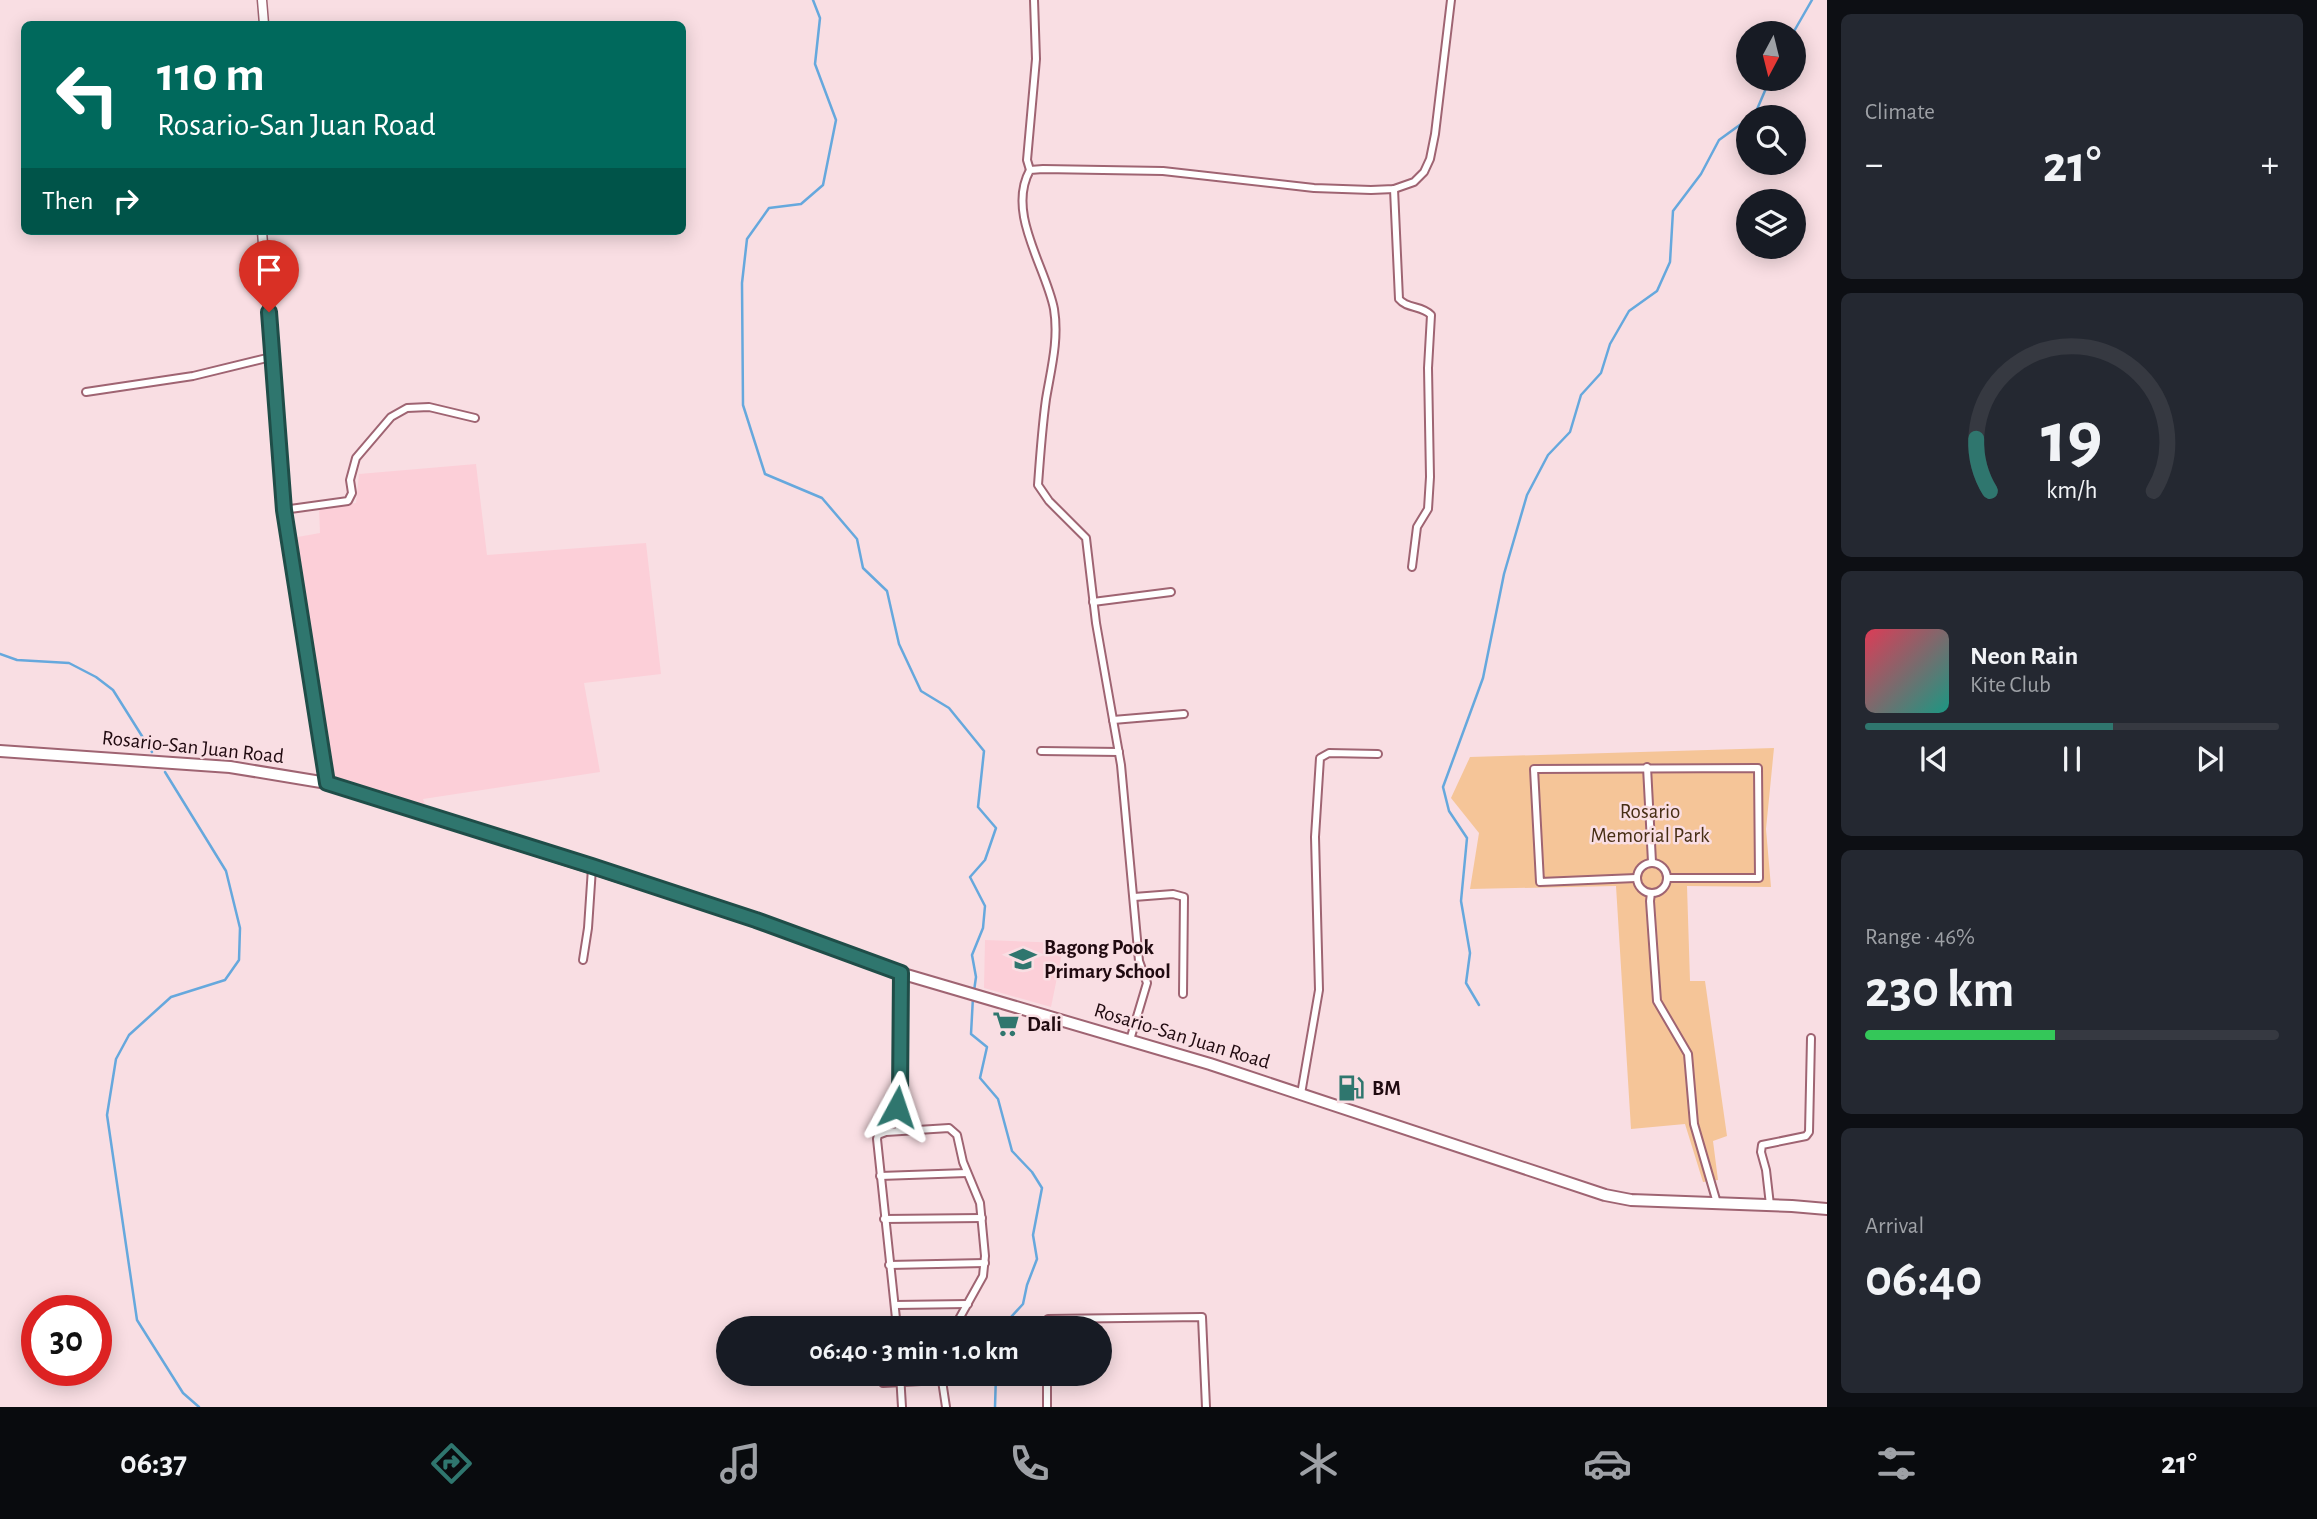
<!DOCTYPE html>
<meta charset="utf-8">
<style>
body{margin:0;font-family:"Alegreya Sans",sans-serif;background:#242831;color:#f1f3f6;height:100vh;display:flex;flex-direction:column;font-size:26px;white-space:nowrap}
*{box-sizing:border-box;margin:0}
p{font-size:23px;color:#9ea1a6}
.icon{flex:none;width:38px;height:38px;fill:none;stroke:currentColor;stroke-width:2;stroke-linecap:round;stroke-linejoin:round}
.map{position:relative;flex:1;overflow:hidden}
.sheet{display:flex;flex-direction:column;gap:14px;padding:14px;background:#0d0f14;width:490px}
.sheet>*{flex:none}
.banner{position:absolute;left:21px;top:21px;width:665px;height:214px;border-radius:10px;box-shadow:0 4px 18px #0003;background:#00695c;color:#fff;overflow:hidden}
.needle{width:46px;rotate:187deg}
.tools{position:absolute;left:1736px;top:21px;display:grid;gap:14px}
.tools a{display:grid;place-items:center;width:70px;height:70px;border-radius:50%;background:#171b24;box-shadow:0 4px 18px #0003;font-size:35px}
.speed{position:absolute;left:21px;top:1295px;display:flex;gap:14px;font-size:35px;font-weight:700;text-align:center}
.speed>*{display:grid;place-content:center;width:91px;height:91px;border-radius:50%;background:#171b24;box-shadow:0 4px 18px #0003;line-height:1}
.speed .limit{border:10px solid #d22;background:#fff;color:#111}
.pin{position:absolute;display:grid;place-items:center;width:60px;height:60px;color:#fff;margin:-72px -30px;border-radius:50% 50% 50% 0;rotate:-45deg;box-shadow:0 0 7px #0007}
.pin .icon{rotate:45deg}
.me{position:absolute;width:77px;margin:-38px;rotate:5deg;stroke-linejoin:round;filter:drop-shadow(0 0 5px #0008)}
.turn{display:flex;align-items:center;gap:24px;height:147px;padding:0 21px;font-size:32px}
.turn .icon{width:91px;height:91px;stroke-width:2.5}
.turn b{display:block;font-size:49px;line-height:60px}
.then{display:flex;align-items:center;height:66px;padding:0 21px;background:#0003;gap:14px;font-size:26px}
.big{font-size:52px;font-weight:600;line-height:1.1}
.sheet .widget{flex:1;display:flex;flex-direction:column;justify-content:center;gap:10px;min-width:0;padding:0 24px;border-radius:10px;background:#242831}
.sheet .dial{align-items:center;gap:0}
.dial svg{height:182px;overflow:visible;fill:none;stroke:#363941;stroke-width:7;stroke-linecap:round;text-anchor:middle}
.dial text{fill:#f1f3f6;stroke:none}
.song{display:flex;align-items:center;gap:21px}
.cover{width:84px;height:84px;border-radius:10px;background:linear-gradient(135deg,hsl(350 70% 55%),hsl(170 70% 35%))}
.played{height:7px;border-radius:4px;background:linear-gradient(90deg,#2f766e 60%,#363941 60%)}
.keys{display:flex;justify-content:space-around;direction:ltr}
.heat{display:flex;justify-content:space-between;align-items:center;font-size:38px;direction:ltr}
.charge{height:10px;border-radius:5px;background:linear-gradient(90deg,#34c759 46%,#363941 0)}
.trip{position:absolute;left:716px;top:1316px;width:396px;height:70px;border-radius:35px;background:#171b24;box-shadow:0 4px 18px #0003;font-weight:600;line-height:70px;text-align:center}
.tab-bar{display:flex;height:112px;justify-content:space-around;align-items:center;background:#090b0e;color:#9ea1a6}
.tab-bar .icon{width:49px;height:49px}
.tab-bar .current{color:#2f766e}
.tab-bar b{font-size:32px;color:#f1f3f6}
main{display:flex;flex:1;min-height:0}
.map>svg:first-child{display:block}
.built{fill:#fccfd8}
.green{fill:#f5c598}
.lines{fill:none;stroke-linecap:round;stroke-linejoin:round}
.stream{stroke:#66a8dd;stroke-width:2.5}
.minor-casing{stroke:#9f6472;stroke-width:10}
.tertiary-casing{stroke:#9f6472;stroke-width:11}
.primary-casing{stroke:#9f6472;stroke-width:14}
.minor{stroke:#fff;stroke-width:6}
.tertiary{stroke:#fff;stroke-width:8}
.primary{stroke:#fff;stroke-width:10}
.route-casing{stroke:#1f4d48;stroke-width:18}
.route{stroke:#2f766e;stroke-width:12}
.labels{text-anchor:middle;dominant-baseline:central;stroke-width:5;stroke-linejoin:round;paint-order:stroke}
.street-label{font-size:21px;fill:#200a10;stroke:#f9dee3}
.park-label{font-size:21px;fill:#472e14;stroke:#f9dee3}
.poi-label{font-size:21px;font-weight:bold;fill:#200a10;stroke:#f9dee3;text-anchor:start}
</style>
<main>
<div class="map">
<svg width="1827" height="1407" viewBox="0 0 1827 1407">
<rect width="100%" height="100%" fill="#f9dee3"/>
<g class="built">
<polygon points="476,464 487,555 646,543 661,674 584,683 600,772 423,799 426,807 393,794 329,777 292,538 320,533 319,508 356,503 359,474"/>
<polygon points="985,940 1064,943 1051,1007 984,988"/>
</g>
<polygon class="green" points="1774,748 1766,829 1771,887 1687,886 1690,981 1705,981 1727,1136 1713,1141 1718,1180 1703,1182 1685,1124 1631,1129 1616,886 1470,889 1479,833 1451,798 1470,757"/>
<g class="lines">
<g class="stream">
<polyline points="813,0 820,18 815,64 836,120 823,185 801,204 769,208 747,239 742,283 743,405 765,474 822,498 857,539 863,568 887,591 899,644 921,691 949,708 984,751 978,807 996,828 985,860 970,877 985,906 983,928 972,955 976,977 974,991"/>
<polyline points="1793,33 1812,0"/>
<polyline points="1750,117 1755,114 1770,79"/>
<polyline points="0,654 17,660 69,663 96,677 113,690 152,752"/>
<polyline points="165,772 226,871 240,928 239,960 225,980 171,997 129,1035 116,1059 107,1115 137,1320 183,1393 199,1407"/>
<polyline points="973,997 971,1034 987,1047 980,1078 998,1099 1012,1151 1032,1172 1042,1188 1033,1235 1037,1259 1027,1285 1023,1304 1001,1328"/>
<polyline points="1479,1005 1466,983 1470,953 1461,901 1467,838 1449,811 1443,787 1483,678 1504,574 1527,495 1548,455 1570,432 1581,395 1601,373 1610,344 1629,311 1657,291 1670,262 1673,211 1701,174 1719,140 1748,119"/>
<polyline points="995,1407 996,1374"/>
</g>
<g class="minor-casing">
<g id="minor">
<polyline points="1030,170 1027,160 1036,59 1034,0"/>
<path d="M1394,189L1399,299C1407,309 1422,305 1431,315L1428,368L1430,477L1428,509L1417,527L1412,567"/>
<polyline points="86,392 193,376 271,357"/>
<polyline points="283,510 348,501 352,493 350,480 356,458 391,417 407,408 429,407 475,418"/>
<polyline points="1093,602 1171,592"/>
<polyline points="1113,720 1184,714"/>
<polyline points="1041,751 1119,752"/>
<polyline points="1647,767 1652,862"/>
<circle cx="1652" cy="878" r="15"/>
<polyline points="1636,878 1540,882 1534,769 1758,768 1759,878 1667,878"/>
<polyline points="1651,893 1650,901 1657,1001 1688,1054 1694,1124 1717,1203"/>
<polyline points="1134,897 1173,894 1184,897 1183,994"/>
<polyline points="583,960 588,928 592,868"/>
<path d="M1130,1040L1147,983L1139,961L1121,765L1096,623L1086,538L1049,501L1038,485C1040,457 1042,428 1046,399C1051,369 1059,340 1054,309C1046,267 1006,213 1030,170L1043,169L1163,171L1314,188L1371,190L1394,189L1414,182L1424,172L1430,159L1435,134L1451,0"/>
<polyline points="1301,1094 1319,990 1315,837 1320,758 1329,753 1378,754"/>
<polyline points="900,1097 905,1105 907,1130"/>
<polyline points="899,1130 897,1107 900,1097 900,973"/>
<polyline points="880,1176 967,1173"/>
<polyline points="1770,1205 1766,1170 1761,1152 1762,1145 1806,1136 1809,1132 1811,1038"/>
<polyline points="884,1219 982,1218"/>
<polyline points="889,1265 985,1263"/>
<polyline points="895,1305 968,1304"/>
<polyline points="897,1328 877,1139 878,1135 886,1132 949,1128 957,1135 963,1162 980,1203 985,1256 983,1276 954,1328"/>
<polyline points="1048,1328 1048,1319 1202,1317 1206,1407"/>
<polyline points="900,1374 902,1407"/>
<polyline points="941,1374 946,1407"/>
<polyline points="883,1383 978,1378"/>
<polyline points="1047,1407 1047,1374"/>
</g>
</g>
<g class="tertiary-casing">
<g id="tertiary">
<polyline points="262,0 264,24"/>
<polyline points="262,231 283,510 327,783"/>
</g>
</g>
<g class="primary-casing">
<polyline id="primary" points="0,751 230,767 327,783 756,920 900,973 1210,1064 1605,1195 1631,1200 1792,1206 1827,1209"/>
</g>
<use href="#minor" class="minor"/>
<use href="#tertiary" class="tertiary"/>
<use href="#primary" class="primary"/>
</g>
<g class="lines">
<g class="route-casing">
<polyline id="route" points="269,312 284,510 327,783 592,866 756,920 901,973 900,1097 897,1107"/>
</g>
<use href="#route" class="route"/>
</g>
<defs>
<g id="school-bare" transform="scale(2.1)"><path d="M0-5L7-2L0 1L-7-2ZM-4 1L0 2.5L4 1V4Q0 6-4 4Z" fill="#2f766e" stroke="#f9dee3" stroke-width="2.5" paint-order="stroke"/></g>
<g id="supermarket-bare" transform="scale(2.1)"><path d="M-6-5.5h2.5l.6 2H6L4.5 2H-2.5L-4.4-4H-6ZM-1.5 3.2a1.3 1.3 0 1 0 .1 0ZM3 3.2a1.3 1.3 0 1 0 .1 0Z" fill="#2f766e" stroke="#f9dee3" stroke-width="2.5" paint-order="stroke"/></g>
<g id="fuel-bare" transform="scale(2.1)"><path d="M-5.5-6h7V0h2V4h1.3V-2.5L3-4.5l.8-.8L6-3V5H2.5V1h-1V6h-7ZM-4.2-4.7v3.2H.2V-4.7Z" fill="#2f766e" stroke="#f9dee3" stroke-width="2.5" paint-order="stroke"/></g>
</defs>
<g fill-rule="evenodd">
<use href="#school-bare" x="1023" y="959"/>
<use href="#supermarket-bare" x="1006" y="1024"/>
<use href="#fuel-bare" x="1351" y="1088"/>
</g>
<g class="labels">
<g class="street-label">
<text transform="translate(193 747) rotate(6)">Rosario-San Juan Road</text>
<text transform="translate(1182 1036) rotate(17)">Rosario-San Juan Road</text>
</g>
<g class="park-label">
<text x="1650" y="811">Rosario<tspan x="1650" dy="24">Memorial Park</tspan></text>
</g>
<g class="poi-label">
<text x="1044" y="947">Bagong Pook<tspan x="1044" dy="24">Primary School</tspan></text>
<text x="1027" y="1024">Dali</text>
<text x="1372" y="1088">BM</text>
</g>
</g>
</svg>
<div class="tools">
<a><svg class="needle" viewBox="-14 -14 28 28"><path d="M0-13l5 13h-10z" fill="#e53935"/><path d="M0 13l5-13h-10z" fill="#9ea1a6"/></svg></a>
<a><svg class="icon" aria-label="search" viewBox="0 0 24 24"><circle cx="10" cy="10" r="6"/><path d="M15 15l6 6"/></svg></a>
<a><svg class="icon" aria-label="layers" viewBox="0 0 24 24"><path d="M12 4l9 5-9 5-9-5zM3 14l9 5 9-5"/></svg></a>
</div>
<div class="speed"><div class="limit">30</div></div>
<div class="pin" style="left:269px;top:312px;background:#d93025"><svg class="icon" aria-label="arrive" viewBox="0 0 24 24"><path d="M6 21V4h12l-3 4 3 4H6"/></svg></div>
<svg class="me" style="left:897px;top:1107px" viewBox="-20 -20 40 40"><path d="M0-17L14 15 0 8-14 15z" fill="#2f766e" stroke="#fff" stroke-width="4"/></svg>
<div class="trip">06:40 · 3 min · 1.0 km</div>
<div class="banner">
<div class="turn"><svg class="icon" aria-label="left" viewBox="0 0 24 24"><path d="M17 20v-9H6M10 6l-5 5 5 5"/></svg><div><b>110 m</b>Rosario-San Juan Road</div></div>
<div class="then">Then<svg class="icon" aria-label="right" viewBox="0 0 24 24"><path d="M7 20v-9h11M14 6l5 5-5 5"/></svg></div>
</div>
</div>
<section class="sheet">
<div class="widget"><p>Climate</p>
<div class="heat"><a>−</a><b class="big">21°</b><a>+</a></div>
</div>
<div class="widget dial"><svg viewBox="0 0 100 80">
<path d="M14 69A42 42 0 1 1 86 69"/>
<path d="M14 69A42 42 0 0 1 8 46" stroke="#2f766e"/>
<text x="50" y="56" font-size="32" font-weight="700">19</text>
<text x="50" y="72" font-size="11">km/h</text>
</svg></div>
<div class="widget">
<div class="song"><i class="cover"></i><div><b>Neon Rain</b><p>Kite Club</p></div></div>
<div class="played"></div>
<div class="keys"><svg class="icon" aria-label="previous" viewBox="0 0 24 24"><path d="M18 5L8 12l10 7zM5 5v14"/></svg><svg class="icon" aria-label="pause" viewBox="0 0 24 24"><path d="M8 5v14M16 5v14"/></svg><svg class="icon" aria-label="next" viewBox="0 0 24 24"><path d="M6 5l10 7-10 7zM19 5v14"/></svg></div>
</div>
<div class="widget"><p>Range · 46%</p><b class="big">230 km</b><div class="charge"></div></div>
<div class="widget"><p>Arrival</p><b class="big">06:40</b></div>
</section>
</main>
<nav class="tab-bar">
<b>06:37</b>
<svg class="icon current" aria-label="directions" viewBox="0 0 24 24"><path d="M12 3l9 9-9 9-9-9zM9 14v-3h6M13 9l2 2-2 2"/></svg>
<svg class="icon" aria-label="music" viewBox="0 0 24 24"><path d="M9 18V5l10-2v13"/><circle cx="6" cy="18" r="3"/><circle cx="16" cy="16" r="3"/></svg>
<svg class="icon" aria-label="phone" viewBox="0 0 24 24"><path d="M5 4h4l2 5-3 2q2 4 5 5l2-3 5 2v4C11 20 4 13 5 4z"/></svg>
<svg class="icon" aria-label="climate" viewBox="0 0 24 24"><path d="M12 3v18M4 7l16 10M4 17L20 7"/></svg>
<svg class="icon" aria-label="car" viewBox="0 0 24 24"><path d="M5 17H2v-5l4-1 3-4h7l3 4 3 1v5h-3M9 17h6M6 11h13"/><circle cx="7" cy="17" r="2"/><circle cx="17" cy="17" r="2"/></svg>
<svg class="icon" aria-label="filters" viewBox="0 0 24 24"><path d="M4 7h16M4 17h16"/><circle cx="9" cy="7" r="2"/><circle cx="15" cy="17" r="2"/></svg>
<b>21°</b>
</nav>
